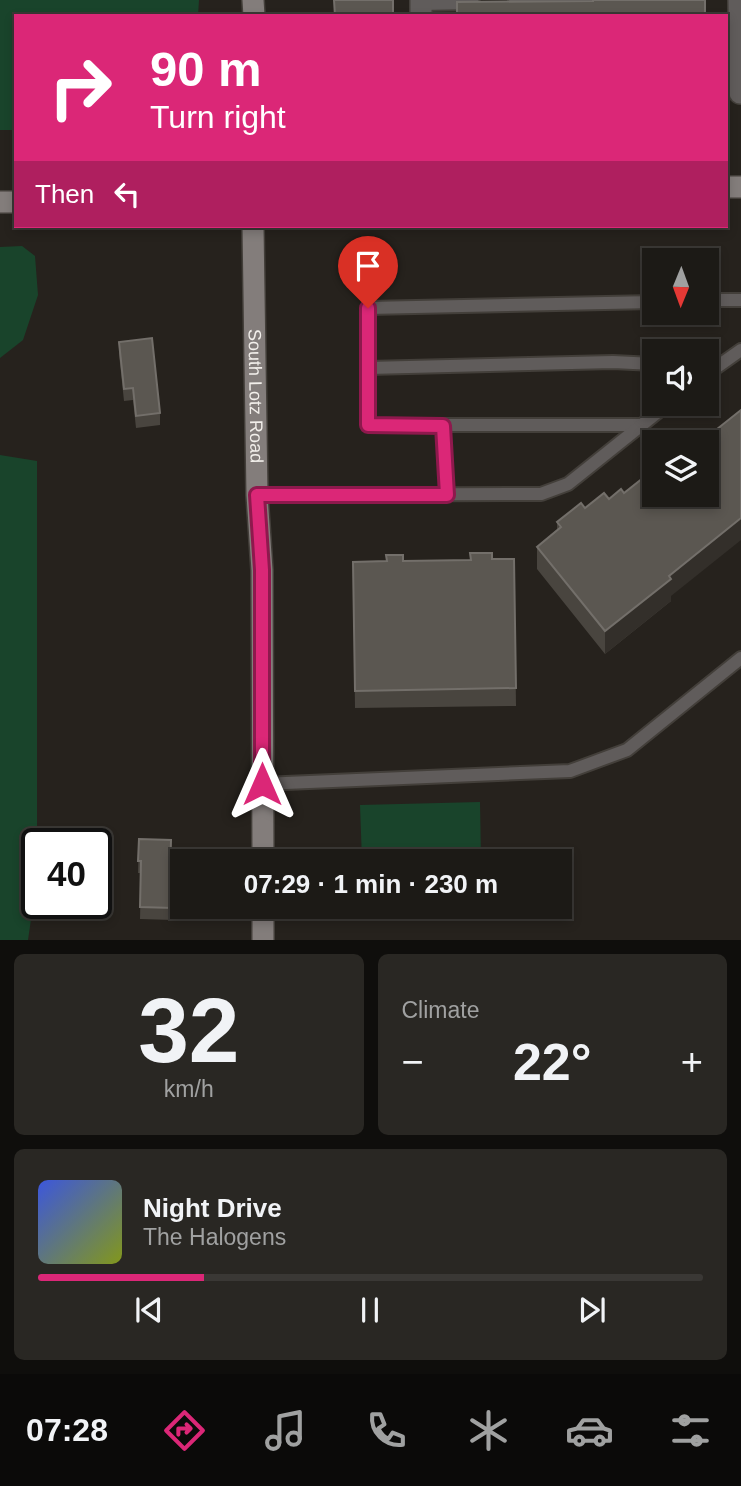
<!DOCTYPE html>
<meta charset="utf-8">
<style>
body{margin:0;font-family:Helvetica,sans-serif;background:#292723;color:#f1f3f6;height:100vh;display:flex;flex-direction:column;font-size:26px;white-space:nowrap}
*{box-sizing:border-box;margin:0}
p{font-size:23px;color:#a0a1a1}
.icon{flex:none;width:38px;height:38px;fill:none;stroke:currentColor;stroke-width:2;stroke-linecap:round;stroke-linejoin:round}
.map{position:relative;height:940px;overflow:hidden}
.sheet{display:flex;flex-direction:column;gap:14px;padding:14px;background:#0f0e0c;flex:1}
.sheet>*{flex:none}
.guide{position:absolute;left:14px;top:14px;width:714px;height:214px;border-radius:0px;box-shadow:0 4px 10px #0003,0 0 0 2px #3a3835;background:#db2777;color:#fff;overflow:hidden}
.needle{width:46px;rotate:181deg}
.controls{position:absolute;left:642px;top:248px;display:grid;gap:14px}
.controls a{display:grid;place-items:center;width:77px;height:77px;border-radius:0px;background:#1c1a16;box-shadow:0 4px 10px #0003,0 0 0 2px #3a3835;font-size:35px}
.speed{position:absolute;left:21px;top:828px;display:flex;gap:14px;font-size:35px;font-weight:700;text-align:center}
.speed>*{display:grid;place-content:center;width:91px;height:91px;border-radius:50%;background:#1c1a16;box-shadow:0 4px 10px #0003,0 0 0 2px #3a3835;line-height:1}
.speed .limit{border:4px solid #111;border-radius:10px;background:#fff;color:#111}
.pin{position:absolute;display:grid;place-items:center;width:60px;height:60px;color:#fff;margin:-72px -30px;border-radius:50% 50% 50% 0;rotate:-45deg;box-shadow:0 0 7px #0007}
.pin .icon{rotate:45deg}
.me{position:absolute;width:77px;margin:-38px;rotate:0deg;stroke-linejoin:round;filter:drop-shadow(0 0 5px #0008)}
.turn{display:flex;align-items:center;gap:24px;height:147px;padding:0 21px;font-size:32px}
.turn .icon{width:91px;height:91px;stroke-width:2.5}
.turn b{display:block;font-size:49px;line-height:60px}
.then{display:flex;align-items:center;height:66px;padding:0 21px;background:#0003;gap:14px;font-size:26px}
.big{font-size:52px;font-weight:800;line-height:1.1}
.sheet .tile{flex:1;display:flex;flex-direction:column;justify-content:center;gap:10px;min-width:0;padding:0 24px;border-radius:10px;background:#292723}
.sheet .dial{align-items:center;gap:0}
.dial b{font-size:91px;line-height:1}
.song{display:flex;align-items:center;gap:21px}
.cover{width:84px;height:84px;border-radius:10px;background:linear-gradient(135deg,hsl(230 70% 55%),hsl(70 70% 35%))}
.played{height:7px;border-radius:4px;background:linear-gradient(90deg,#db2777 25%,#3a3835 25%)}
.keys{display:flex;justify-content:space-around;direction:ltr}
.heat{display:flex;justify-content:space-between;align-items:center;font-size:38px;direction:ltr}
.sheet .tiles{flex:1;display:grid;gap:14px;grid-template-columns:1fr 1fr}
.tile:last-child{grid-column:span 2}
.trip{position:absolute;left:170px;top:849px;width:402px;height:70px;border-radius:0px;background:#1c1a16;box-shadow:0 4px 10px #0003,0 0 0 2px #3a3835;font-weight:800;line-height:70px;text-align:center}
.dock{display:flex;height:112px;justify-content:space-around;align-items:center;background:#0b0a09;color:#a0a1a1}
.dock .icon{width:49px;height:49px}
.dock .current{color:#db2777}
.dock b{font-size:32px;color:#f1f3f6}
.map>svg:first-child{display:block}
.green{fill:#19442b}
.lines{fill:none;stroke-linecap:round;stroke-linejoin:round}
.lane-casing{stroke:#433f3a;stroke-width:16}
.street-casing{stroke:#433f3a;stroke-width:24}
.secondary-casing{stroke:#433f3a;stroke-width:24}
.lane{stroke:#605c5b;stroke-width:12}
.street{stroke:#605c5b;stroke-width:21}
.secondary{stroke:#837d7b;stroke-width:21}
.wall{fill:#49453f}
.shaded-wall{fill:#332f2a}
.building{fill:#5b5751;stroke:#736f6a;stroke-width:2}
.route-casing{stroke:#8e194d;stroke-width:18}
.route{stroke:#db2777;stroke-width:12}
.labels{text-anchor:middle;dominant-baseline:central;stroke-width:7;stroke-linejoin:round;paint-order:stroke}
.street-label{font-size:18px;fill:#f2efeb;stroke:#26221d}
</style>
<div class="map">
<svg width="741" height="940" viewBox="0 0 741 940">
<rect width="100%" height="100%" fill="#26221d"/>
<g class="green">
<polygon points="0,0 199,0 198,16 16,16 16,130 0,130"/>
<polygon points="22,246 35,256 38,295 23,340 0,358 0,247"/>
<polygon points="0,455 37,461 37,878 28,940 0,940"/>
<polygon points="480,802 481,861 362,861 360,805"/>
</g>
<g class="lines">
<g class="lane-casing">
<g id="lane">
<polyline points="515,2 614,0"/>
<polyline points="421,4 473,3"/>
<polyline points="707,300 741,300"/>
<polyline points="368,368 613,362 654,364"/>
<polyline points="707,374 741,350"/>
<polyline points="642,425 368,425 368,308 654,302"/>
<polyline points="443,426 447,495"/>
<polyline points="257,495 541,494 568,484 668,404"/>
<polyline points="262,784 570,771 627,750 741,658"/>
</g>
</g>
<g class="street-casing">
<g id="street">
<polyline points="421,0 421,16"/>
<polyline points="739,0 740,93"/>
</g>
</g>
<g class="secondary-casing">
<g id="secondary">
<polyline points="253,0 254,16"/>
<polyline points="726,187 741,187"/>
<polyline points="0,202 16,202"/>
<path id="s1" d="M253,226L257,495L262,570L263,861"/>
<polyline points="263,906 263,940"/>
</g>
</g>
<use href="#lane" class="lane"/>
<use href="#street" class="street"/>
<use href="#secondary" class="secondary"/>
</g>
<g class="wall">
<polygon points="119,342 160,413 160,425 136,428 133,400 124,401 119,354"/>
<polygon points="654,456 671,601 605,654 537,569 537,547 557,531 557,522 585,508 624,493 647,475 647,463"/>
<polygon points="514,559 516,706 355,708 353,562"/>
<polygon points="139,839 170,881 174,881 173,920 140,919 141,873 138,873"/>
</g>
<polygon class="shaded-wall" points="741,518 741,540 671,596 671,601 605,654 605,631 669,576"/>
<g class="building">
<polygon points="334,0 393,0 393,16 335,16"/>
<polygon points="593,0 705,0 705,16 457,16 457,2 593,1"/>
<polygon points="152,338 160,413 136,416 133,388 124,389 119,342"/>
<polygon points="741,410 741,518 669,576 671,579 605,631 537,547 561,527 557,522 581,503 585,508 604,493 609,499 621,489 624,493 653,470 647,463 654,456 654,495 707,495 707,443 687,443 701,431 707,437"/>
<polygon points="470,553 492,553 492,559 514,559 516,688 355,691 353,562 387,561 386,555 403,555 403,561 471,560"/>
<polygon points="139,839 171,840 170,881 174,881 173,908 140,907 141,861 138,861"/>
</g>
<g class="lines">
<g class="route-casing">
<polyline id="route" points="262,784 262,570 257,495 447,495 443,426 368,425 368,308"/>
</g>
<use href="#route" class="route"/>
</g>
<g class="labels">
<g class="street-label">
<text stroke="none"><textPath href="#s1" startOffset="170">South Lotz Road</textPath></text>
</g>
</g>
</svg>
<div class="controls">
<a><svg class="needle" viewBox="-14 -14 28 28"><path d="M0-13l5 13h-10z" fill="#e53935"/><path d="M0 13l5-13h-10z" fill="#a0a1a1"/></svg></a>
<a><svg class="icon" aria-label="sound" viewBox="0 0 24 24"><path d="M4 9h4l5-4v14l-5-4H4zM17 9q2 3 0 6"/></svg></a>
<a><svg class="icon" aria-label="layers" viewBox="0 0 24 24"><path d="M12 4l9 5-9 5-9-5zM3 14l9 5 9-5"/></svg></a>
</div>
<div class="speed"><div class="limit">40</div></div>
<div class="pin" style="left:368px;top:308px;background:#d93025"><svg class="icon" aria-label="arrive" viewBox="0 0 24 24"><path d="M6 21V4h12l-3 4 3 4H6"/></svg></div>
<svg class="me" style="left:262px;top:784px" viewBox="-20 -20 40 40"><path d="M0-17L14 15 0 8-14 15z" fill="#db2777" stroke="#fff" stroke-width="4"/></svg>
<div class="trip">07:29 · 1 min · 230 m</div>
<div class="guide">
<div class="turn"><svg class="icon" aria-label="right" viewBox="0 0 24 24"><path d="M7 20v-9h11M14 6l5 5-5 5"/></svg><div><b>90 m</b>Turn right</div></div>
<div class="then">Then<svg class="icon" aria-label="left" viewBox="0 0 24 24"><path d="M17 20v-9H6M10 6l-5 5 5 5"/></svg></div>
</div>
</div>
<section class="sheet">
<div class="tiles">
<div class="tile dial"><b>32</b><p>km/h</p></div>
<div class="tile"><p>Climate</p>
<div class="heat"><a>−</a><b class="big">22°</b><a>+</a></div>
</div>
<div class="tile">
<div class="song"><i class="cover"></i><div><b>Night Drive</b><p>The Halogens</p></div></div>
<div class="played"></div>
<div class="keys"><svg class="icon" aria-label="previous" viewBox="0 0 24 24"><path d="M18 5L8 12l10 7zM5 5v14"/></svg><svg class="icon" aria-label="pause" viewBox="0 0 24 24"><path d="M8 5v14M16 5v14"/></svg><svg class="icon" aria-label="next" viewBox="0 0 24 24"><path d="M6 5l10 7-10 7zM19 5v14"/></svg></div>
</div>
</div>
</section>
<nav class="dock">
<b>07:28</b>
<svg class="icon current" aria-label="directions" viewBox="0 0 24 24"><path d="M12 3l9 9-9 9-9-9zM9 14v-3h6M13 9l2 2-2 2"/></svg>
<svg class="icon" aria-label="music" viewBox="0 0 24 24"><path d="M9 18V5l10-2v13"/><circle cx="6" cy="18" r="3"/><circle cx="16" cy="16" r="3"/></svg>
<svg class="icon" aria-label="phone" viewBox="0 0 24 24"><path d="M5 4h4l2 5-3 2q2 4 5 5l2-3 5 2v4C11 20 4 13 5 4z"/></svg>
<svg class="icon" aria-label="climate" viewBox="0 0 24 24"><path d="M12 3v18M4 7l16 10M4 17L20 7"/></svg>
<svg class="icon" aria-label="car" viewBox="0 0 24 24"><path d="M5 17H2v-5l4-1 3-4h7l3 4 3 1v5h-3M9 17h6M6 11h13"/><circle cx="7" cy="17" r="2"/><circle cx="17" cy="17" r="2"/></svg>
<svg class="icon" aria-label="filters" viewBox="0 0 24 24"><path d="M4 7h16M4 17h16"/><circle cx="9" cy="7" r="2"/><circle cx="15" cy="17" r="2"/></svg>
</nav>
